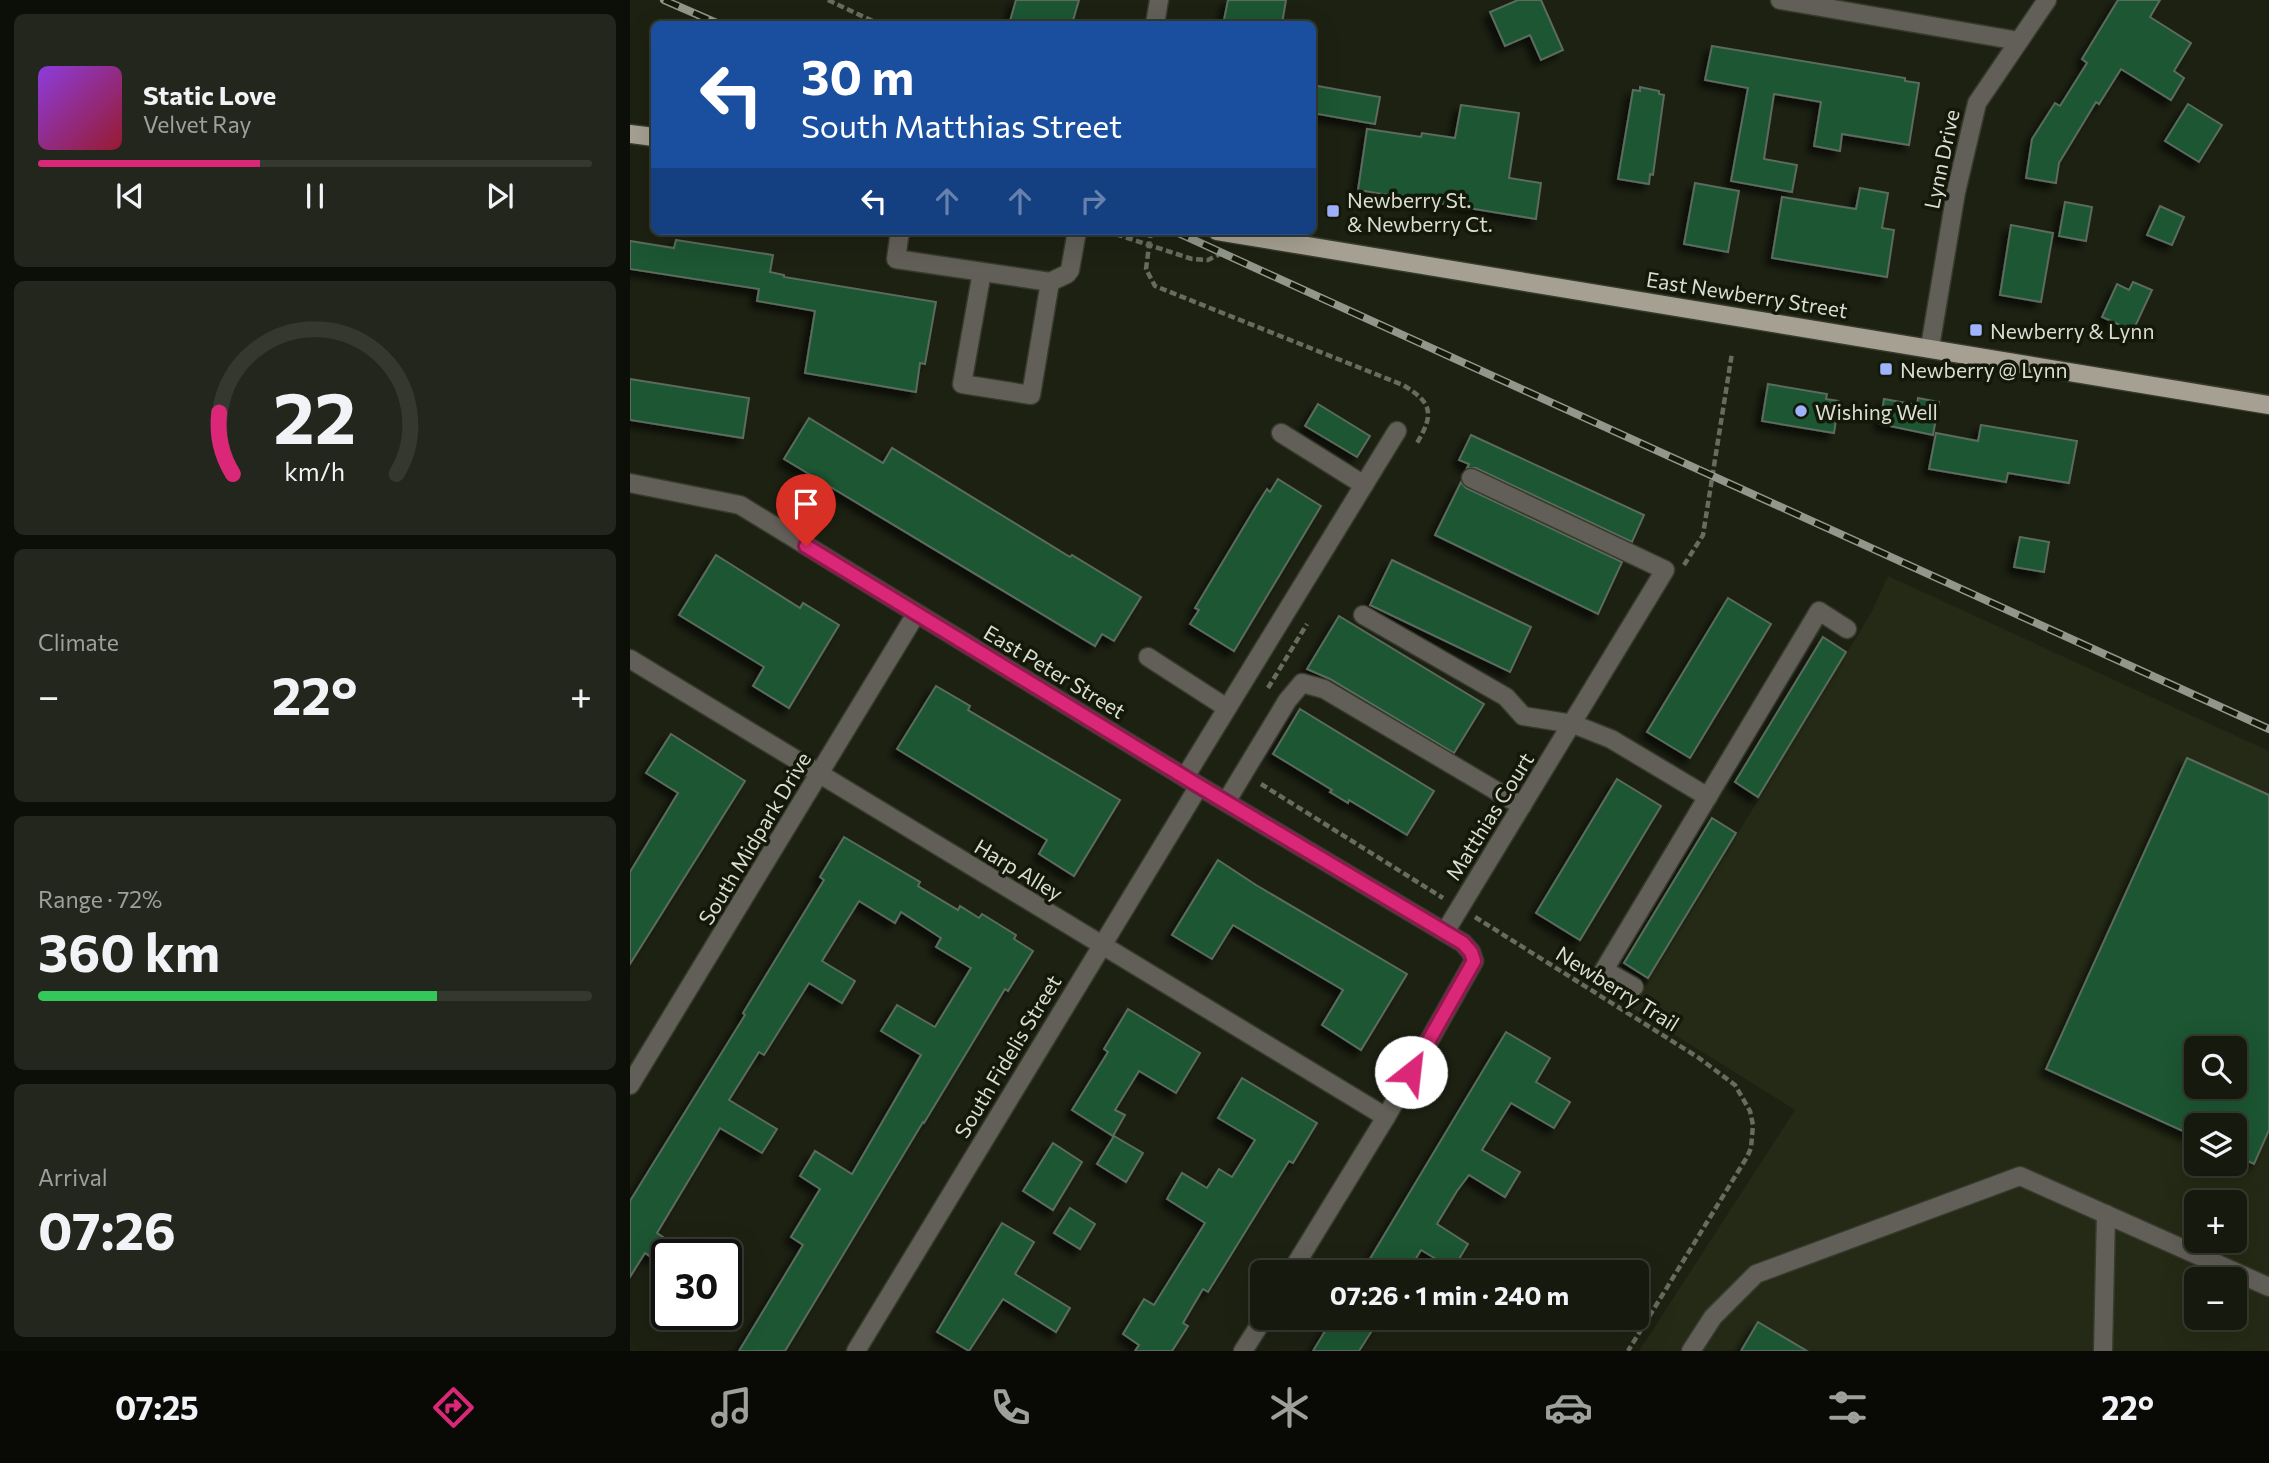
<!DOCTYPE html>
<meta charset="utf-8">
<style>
body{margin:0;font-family:Commissioner,sans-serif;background:#23261c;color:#f1f3f6;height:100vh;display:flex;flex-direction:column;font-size:26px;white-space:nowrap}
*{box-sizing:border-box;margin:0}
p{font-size:23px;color:#9ea09e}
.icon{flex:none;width:38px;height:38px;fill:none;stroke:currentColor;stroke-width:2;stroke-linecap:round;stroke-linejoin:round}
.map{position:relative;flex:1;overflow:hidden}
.side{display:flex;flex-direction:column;gap:14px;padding:14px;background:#0c0e08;width:630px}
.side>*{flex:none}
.banner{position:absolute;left:21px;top:21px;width:665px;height:214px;border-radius:10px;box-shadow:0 7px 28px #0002,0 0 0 2px #35382e;background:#1a4fa0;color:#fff;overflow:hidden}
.fabs{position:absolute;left:1554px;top:1036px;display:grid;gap:14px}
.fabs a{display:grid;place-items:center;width:63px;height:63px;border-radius:10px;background:#16190e;box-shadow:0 7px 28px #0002,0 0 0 2px #35382e;font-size:35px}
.speed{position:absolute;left:21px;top:1239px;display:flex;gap:14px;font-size:35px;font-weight:700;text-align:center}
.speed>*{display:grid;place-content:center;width:91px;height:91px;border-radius:50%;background:#16190e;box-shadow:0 7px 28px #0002,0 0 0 2px #35382e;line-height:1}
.speed .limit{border:4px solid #111;border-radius:10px;background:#fff;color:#111}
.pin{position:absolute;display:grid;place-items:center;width:60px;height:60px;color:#fff;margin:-72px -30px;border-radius:50% 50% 50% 0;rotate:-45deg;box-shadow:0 0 7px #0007}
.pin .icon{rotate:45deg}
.me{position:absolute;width:77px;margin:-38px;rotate:29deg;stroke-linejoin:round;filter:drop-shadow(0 0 5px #0008)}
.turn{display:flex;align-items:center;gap:24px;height:147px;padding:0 35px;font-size:32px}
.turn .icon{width:91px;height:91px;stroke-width:2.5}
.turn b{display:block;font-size:49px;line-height:60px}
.lanes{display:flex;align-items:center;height:66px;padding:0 35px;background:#0003;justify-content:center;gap:35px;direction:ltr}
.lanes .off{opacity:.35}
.big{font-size:52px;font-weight:700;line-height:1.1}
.side .widget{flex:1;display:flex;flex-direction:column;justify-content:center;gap:10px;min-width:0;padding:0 24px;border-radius:10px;background:#23261c}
.side .dial{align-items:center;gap:0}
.dial svg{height:182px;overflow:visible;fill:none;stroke:#35382e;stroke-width:7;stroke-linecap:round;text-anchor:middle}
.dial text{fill:#f1f3f6;stroke:none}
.song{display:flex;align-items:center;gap:21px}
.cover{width:84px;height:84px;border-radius:10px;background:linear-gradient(135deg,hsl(270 70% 55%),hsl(350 70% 35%))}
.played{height:7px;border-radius:4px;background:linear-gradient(90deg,#db2777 40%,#35382e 40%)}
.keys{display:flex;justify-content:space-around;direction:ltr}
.heat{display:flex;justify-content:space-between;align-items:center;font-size:38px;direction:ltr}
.charge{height:10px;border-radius:5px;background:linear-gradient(90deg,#34c759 72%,#35382e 0)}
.trip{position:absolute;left:620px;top:1260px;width:399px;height:70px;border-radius:10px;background:#16190e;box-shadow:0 7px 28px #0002,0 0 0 2px #35382e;font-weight:700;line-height:70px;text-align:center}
.tabs{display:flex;height:112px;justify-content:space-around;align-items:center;background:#090a06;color:#9ea09e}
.tabs .icon{width:49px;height:49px}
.tabs .selected{color:#db2777}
.tabs b{font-size:32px;color:#f1f3f6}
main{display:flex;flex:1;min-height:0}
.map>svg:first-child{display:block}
.built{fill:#242a15;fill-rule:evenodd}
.building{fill:#1a5730;stroke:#5b6b5f;stroke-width:2;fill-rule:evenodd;filter:url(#shadow)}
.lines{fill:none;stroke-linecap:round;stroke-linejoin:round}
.minor-casing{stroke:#373b2d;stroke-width:21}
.major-casing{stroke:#373b2d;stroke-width:21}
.path{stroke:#686b5e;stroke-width:4.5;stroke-dasharray:7 3.5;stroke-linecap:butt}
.minor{stroke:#625f58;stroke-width:18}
.major{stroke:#a5a091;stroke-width:18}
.rail-casing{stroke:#93968a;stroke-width:8}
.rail{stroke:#131809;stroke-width:5;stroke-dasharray:16;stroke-linecap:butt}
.route-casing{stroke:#8e194d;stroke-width:18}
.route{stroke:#db2777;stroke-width:12}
.poi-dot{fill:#9fb3fd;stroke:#131809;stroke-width:2.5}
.labels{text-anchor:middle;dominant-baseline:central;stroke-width:7;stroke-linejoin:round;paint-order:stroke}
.street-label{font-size:21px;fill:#daddd3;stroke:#131809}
.poi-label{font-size:21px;fill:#daddd3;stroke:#131809;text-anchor:start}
</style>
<main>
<section class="side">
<div class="widget">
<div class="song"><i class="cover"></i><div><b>Static Love</b><p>Velvet Ray</p></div></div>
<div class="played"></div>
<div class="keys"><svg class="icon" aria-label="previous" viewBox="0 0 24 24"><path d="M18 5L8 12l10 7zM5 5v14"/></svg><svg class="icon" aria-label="pause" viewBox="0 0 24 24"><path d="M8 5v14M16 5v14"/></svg><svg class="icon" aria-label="next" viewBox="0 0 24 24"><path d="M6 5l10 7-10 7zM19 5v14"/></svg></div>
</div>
<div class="widget dial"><svg viewBox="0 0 100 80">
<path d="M14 69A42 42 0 1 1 86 69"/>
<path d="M14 69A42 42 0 0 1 8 42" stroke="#db2777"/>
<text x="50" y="56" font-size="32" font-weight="700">22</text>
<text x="50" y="72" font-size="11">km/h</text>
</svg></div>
<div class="widget"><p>Climate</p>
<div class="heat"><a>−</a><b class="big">22°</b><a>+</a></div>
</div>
<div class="widget"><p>Range · 72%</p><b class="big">360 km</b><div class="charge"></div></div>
<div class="widget"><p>Arrival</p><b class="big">07:26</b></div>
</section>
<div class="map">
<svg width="1639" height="1351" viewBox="0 0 1639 1351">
<defs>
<filter id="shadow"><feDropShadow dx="-6" dy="6" stdDeviation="3.5" flood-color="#0009"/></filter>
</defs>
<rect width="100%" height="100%" fill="#1d2112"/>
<path class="built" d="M1258,576L1639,751V1351H1009L1165,1110L1002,1008L1241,613ZM1566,1048H1605V1087H1566ZM1566,1125H1605V1164H1566ZM1566,1202H1605V1241H1566ZM1566,1279H1605V1318H1566Z"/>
<g class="building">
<polygon points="386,0 449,0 442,24 394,24 380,21"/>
<polygon points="598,0 656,0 652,24 599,24 600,21 594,20"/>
<polygon points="888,0 911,0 933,50 911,60 900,35 875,46 860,12"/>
<polygon points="1488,0 1530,0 1520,17 1561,43 1544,71 1554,78 1541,100 1491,69 1469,104 1466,102 1429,163 1426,183 1396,178 1402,139 1425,103 1430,106 1457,63 1452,59"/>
<polygon points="1082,46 1275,78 1275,81 1289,83 1279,145 1212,134 1210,151 1184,146 1191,102 1144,94 1134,159 1167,165 1162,192 1101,181 1118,88 1075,80"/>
<polygon points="682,85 750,97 745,124 682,113"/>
<polygon points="1010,87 1029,91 1029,94 1034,95 1023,175 1020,174 1019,184 988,179 1003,90 1010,91"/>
<polygon points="1558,104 1592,125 1569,162 1535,141"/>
<polygon points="831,105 889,113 879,178 911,183 906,219 728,190 737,129 791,137 792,133 825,138"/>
<polygon points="1065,183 1109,191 1098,252 1054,244"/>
<polygon points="1230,188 1258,193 1252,228 1264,230 1257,277 1142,258 1152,197 1226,209"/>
<polygon points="1435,202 1462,207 1456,241 1429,236"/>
<polygon points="1530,206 1554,217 1542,245 1517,235"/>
<polygon points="1381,225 1423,233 1411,302 1370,295"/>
<polygon points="46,240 143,255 140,272 154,275 154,277 306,302 295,364 290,363 286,392 175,373 185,311 127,301 129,289 0,269 0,241 44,248"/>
<polygon points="1503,282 1522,290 1503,331 1472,317 1487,284 1499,290"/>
<polygon points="0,379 119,398 113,438 0,420"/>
<polygon points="1138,384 1197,394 1196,399 1209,401 1204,433 1132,421"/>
<polygon points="1288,398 1309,402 1303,435 1250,424 1254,399 1287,405"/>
<polygon points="688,404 740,436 727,457 675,426"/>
<polygon points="179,418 253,463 262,448 440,557 442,555 511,597 484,641 472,634 465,646 154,459"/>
<polygon points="1351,425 1447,441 1439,483 1378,473 1376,482 1299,469 1306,433 1348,441"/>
<polygon points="841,435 1014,515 1002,542 846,468 837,468 839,464 829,460"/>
<polygon points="648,479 691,506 604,651 560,624 569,610 565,608 625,508 637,489 640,492"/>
<polygon points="831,482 836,488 992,562 968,614 805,535"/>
<polygon points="1390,537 1419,542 1414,572 1384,567"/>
<polygon points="86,555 170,608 173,603 209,625 159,708 123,686 134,667 49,615"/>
<polygon points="762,560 901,627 880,672 740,605"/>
<polygon points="1098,598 1141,624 1060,758 1017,732"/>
<polygon points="709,616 854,704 824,753 700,679 677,669"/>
<polygon points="1193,637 1216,652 1128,797 1105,782"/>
<polygon points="306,686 340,706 338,710 490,800 444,876 409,854 417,840 267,749"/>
<polygon points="670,709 804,791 777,835 719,800 718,803 700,792 702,790 643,754"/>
<polygon points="41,734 115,781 0,964 0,872 48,793 16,773"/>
<path d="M1557,758L1639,795V1130L1624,1164L1605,1155V1125H1566V1137L1416,1069ZM1566,1048H1605V1087H1566Z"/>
<polygon points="987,779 1031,806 950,940 906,913"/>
<polygon points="1082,818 1106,833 1018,978 994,963"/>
<polygon points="214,837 290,882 288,886 328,910 330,906 349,918 352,914 386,935 384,939 403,951 378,991 375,989 294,1123 293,1122 155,1351 109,1351 173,1245 161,1237 190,1189 170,1176 185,1151 222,1174 291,1055 251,1031 267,1005 305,1027 341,968 306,947 311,938 271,912 265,923 229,901 192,961 225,981 212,1003 179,983 134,1055 129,1052 99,1100 147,1129 132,1153 90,1128 27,1233 36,1239 24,1259 15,1253 0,1277 0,1201 115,1015 113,1013 194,880 190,877"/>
<polygon points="588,860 626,885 777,974 731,1050 692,1025 713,990 603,925 582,959 542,935"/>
<polygon points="498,1009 570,1053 546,1093 509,1071 485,1110 495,1115 483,1136 442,1110 478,1052 474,1049"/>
<polygon points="876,1032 920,1058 906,1082 940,1102 924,1128 881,1103 852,1150 890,1172 875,1197 839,1175 827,1191 807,1224 838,1244 823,1269 791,1250 778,1272 732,1272"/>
<polygon points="612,1078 687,1123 663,1163 659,1161 578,1292 573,1289 553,1323 558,1326 542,1351 505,1351 509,1345 493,1334 514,1299 524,1305 575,1223 537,1199 552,1173 577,1188 589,1169 602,1177 625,1140 588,1118"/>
<polygon points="484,1136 513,1153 496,1182 467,1164"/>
<polygon points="423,1143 452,1162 423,1210 393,1191"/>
<polygon points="440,1208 465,1224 450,1249 424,1233"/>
<polygon points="372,1223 404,1242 385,1274 440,1308 426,1332 373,1299 339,1351 307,1332"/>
<polygon points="703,1318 750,1318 729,1351 683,1351"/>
<polygon points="1128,1322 1177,1351 1111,1351"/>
</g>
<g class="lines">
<g class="minor-casing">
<g id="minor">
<polyline points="1150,0 1389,41"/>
<polyline points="525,24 529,0"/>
<polyline points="270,231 266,259 420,282 437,274 440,270 447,231"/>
<polyline points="352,272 332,384 401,395 420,282"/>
<polyline points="1300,347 1326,192 1347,103 1417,0"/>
<polyline points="651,433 734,485"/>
<polyline points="0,483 110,505 569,786 833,943 841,952 844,961 756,1117 661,1272"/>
<polyline points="733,615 876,697 893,716 943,724 981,739 1078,797"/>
<polyline points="518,657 597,708"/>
<polyline points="0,659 756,1117"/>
<polyline points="555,777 767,431"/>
<polyline points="596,802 657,701 672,683 694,689 892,806"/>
<polyline points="815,932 1035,570 841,478"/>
<polyline points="1004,987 974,970 1189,611 1217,629"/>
<polyline points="0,1085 286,614"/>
<polyline points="226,1351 569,786"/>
<polyline points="613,1351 634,1318"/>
<polyline points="1061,1351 1083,1317 1126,1274 1390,1176 1639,1287"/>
<polyline points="1473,1351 1476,1214"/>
</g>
</g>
<g class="major-casing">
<g id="major">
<polyline points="0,134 24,137"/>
<polyline points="587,231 1639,405"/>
</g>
</g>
<g class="path">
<polyline points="198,0 249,24"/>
<polyline points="476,231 562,259 578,260 592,253"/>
<path d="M521,231L516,269L525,286L773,385C803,403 804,414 787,443"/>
<polyline points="1054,565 1073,535 1102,353"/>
<polyline points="638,688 677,624"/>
<polyline points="631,784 813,898"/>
<polyline points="845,917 1069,1058 1105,1085 1120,1111 1123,1125 1121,1148 1117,1157 998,1351"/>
</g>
<use href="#minor" class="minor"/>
<use href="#major" class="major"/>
<g class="rail-casing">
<g id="rail">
<polyline points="34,0 89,24"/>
<polyline points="544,231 1639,729"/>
</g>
</g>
<use href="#rail" class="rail"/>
</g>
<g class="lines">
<g class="route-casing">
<polyline id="route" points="176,546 569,786 833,943 841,952 844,961 781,1072"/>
</g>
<use href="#route" class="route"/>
</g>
<g class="poi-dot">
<rect x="696" y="204" width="14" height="14" rx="3.5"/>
<rect x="1339" y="323" width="14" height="14" rx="3.5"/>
<rect x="1249" y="362" width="14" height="14" rx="3.5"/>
<circle cx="1171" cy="411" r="7"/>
</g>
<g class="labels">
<g class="street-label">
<text transform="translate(1311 159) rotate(-78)">Lynn Drive</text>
<text transform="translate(1117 294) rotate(9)">East Newberry Street</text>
<text transform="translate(425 671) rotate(31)">East Peter Street</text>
<text transform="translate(859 816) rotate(-58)">Matthias Court</text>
<text transform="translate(124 838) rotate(-59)">South Midpark Drive</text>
<text transform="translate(389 869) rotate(31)">Harp Alley</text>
<text transform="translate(988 988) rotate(32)">Newberry Trail</text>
<text transform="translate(377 1056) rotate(-59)">South Fidelis Street</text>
</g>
<g class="poi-label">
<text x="717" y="199">Newberry St.<tspan x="717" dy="24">&amp; Newberry Ct.</tspan></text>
<text x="1360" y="330">Newberry &amp; Lynn</text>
<text x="1270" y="369">Newberry @ Lynn</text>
<text x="1185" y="411">Wishing Well</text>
</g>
</g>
</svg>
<div class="fabs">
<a><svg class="icon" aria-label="search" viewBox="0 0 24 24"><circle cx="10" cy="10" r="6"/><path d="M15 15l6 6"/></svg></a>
<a><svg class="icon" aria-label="layers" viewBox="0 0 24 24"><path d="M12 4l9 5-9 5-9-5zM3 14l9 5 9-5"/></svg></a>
<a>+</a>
<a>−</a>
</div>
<div class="speed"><div class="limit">30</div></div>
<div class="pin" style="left:176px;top:546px;background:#d93025"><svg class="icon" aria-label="arrive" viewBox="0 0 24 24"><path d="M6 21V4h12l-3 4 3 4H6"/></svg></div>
<svg class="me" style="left:781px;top:1072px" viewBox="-20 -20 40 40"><circle r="19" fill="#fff"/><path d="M0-13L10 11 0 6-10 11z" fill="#db2777"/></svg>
<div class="trip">07:26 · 1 min · 240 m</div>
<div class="banner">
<div class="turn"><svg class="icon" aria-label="left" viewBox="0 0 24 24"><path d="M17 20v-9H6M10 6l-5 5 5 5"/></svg><div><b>30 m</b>South Matthias Street</div></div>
<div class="lanes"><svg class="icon" aria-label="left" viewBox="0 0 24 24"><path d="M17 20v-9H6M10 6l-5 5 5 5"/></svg><svg class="icon off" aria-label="ahead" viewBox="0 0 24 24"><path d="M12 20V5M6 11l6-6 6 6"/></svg><svg class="icon off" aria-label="ahead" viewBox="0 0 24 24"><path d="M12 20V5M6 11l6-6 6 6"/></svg><svg class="icon off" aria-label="right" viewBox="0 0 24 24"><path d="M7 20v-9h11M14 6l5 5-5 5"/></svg></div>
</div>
</div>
</main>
<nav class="tabs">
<b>07:25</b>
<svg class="icon selected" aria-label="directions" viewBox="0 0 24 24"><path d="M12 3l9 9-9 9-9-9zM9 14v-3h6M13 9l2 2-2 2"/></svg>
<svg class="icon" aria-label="music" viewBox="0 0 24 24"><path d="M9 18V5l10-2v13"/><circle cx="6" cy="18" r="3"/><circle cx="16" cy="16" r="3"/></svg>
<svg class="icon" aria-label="phone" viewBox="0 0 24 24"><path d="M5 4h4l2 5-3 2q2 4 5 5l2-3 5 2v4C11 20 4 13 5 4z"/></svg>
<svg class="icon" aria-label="climate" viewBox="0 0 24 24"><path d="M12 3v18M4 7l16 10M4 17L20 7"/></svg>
<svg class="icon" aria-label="car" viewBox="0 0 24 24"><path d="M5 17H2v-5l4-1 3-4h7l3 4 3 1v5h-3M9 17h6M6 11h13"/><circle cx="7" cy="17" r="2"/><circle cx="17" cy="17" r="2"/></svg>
<svg class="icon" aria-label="filters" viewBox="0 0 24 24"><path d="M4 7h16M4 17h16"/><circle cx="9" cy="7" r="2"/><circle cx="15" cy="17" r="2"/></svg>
<b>22°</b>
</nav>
